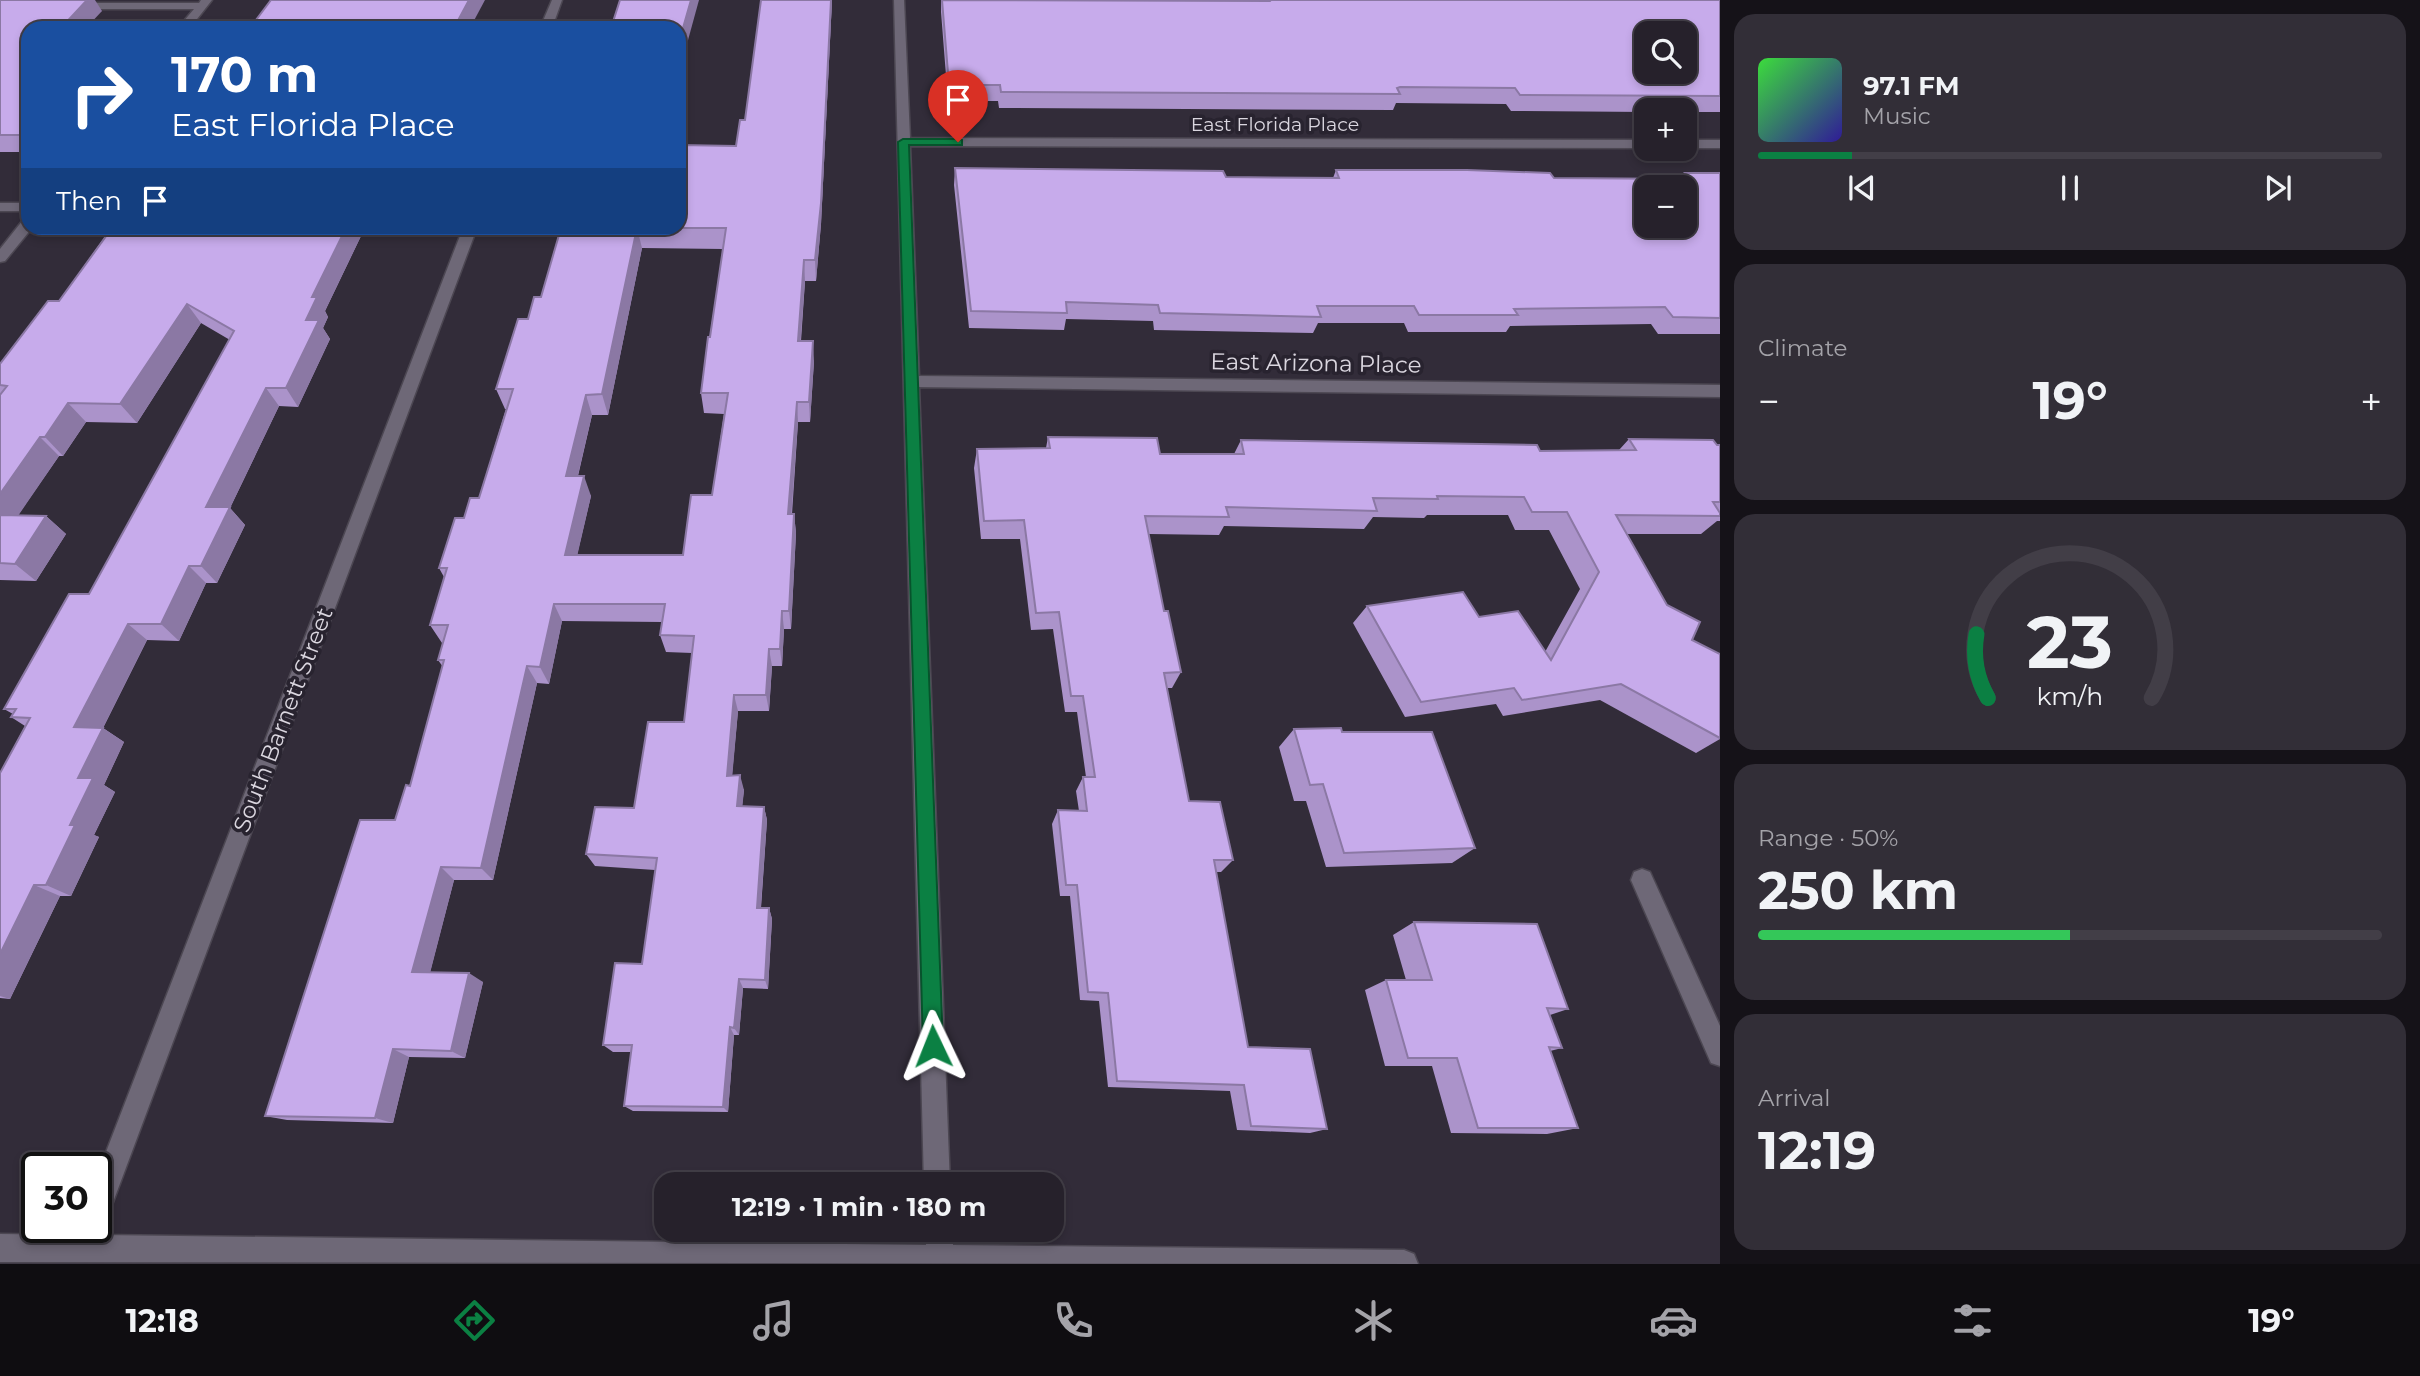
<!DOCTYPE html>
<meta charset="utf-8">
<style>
body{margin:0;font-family:Montserrat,sans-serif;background:#322e37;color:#f1f3f6;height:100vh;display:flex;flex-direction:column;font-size:26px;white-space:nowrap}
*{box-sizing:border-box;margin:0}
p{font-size:23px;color:#a4a3a9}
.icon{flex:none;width:38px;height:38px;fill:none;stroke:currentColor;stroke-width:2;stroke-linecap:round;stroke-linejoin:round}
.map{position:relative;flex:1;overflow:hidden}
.drawer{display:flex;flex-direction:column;gap:14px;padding:14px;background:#151218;width:700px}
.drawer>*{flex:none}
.hud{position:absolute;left:21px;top:21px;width:665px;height:214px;border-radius:21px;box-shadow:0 4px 10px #0003,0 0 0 2px #423e47;background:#1a4fa0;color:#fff;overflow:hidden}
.tools{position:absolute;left:1634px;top:21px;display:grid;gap:14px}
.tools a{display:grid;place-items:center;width:63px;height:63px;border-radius:14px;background:#26212b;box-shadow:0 4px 10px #0003,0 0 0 2px #423e47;font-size:35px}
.speed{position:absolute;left:21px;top:1152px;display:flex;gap:14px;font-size:35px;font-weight:700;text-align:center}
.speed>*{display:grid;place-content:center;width:91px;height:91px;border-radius:50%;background:#26212b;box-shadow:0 4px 10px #0003,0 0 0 2px #423e47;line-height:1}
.speed .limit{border:4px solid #111;border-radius:10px;background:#fff;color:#111}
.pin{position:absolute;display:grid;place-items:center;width:60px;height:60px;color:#fff;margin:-72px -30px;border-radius:50% 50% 50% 0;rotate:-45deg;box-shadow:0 0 7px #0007}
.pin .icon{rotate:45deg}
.me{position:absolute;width:77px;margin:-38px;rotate:358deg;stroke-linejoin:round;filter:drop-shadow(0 0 5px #0008)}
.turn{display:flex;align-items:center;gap:24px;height:147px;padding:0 35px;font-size:32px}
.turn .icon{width:91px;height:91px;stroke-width:2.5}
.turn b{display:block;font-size:49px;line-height:60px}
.then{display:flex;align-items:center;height:66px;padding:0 35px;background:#0003;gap:14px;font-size:26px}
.big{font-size:52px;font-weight:700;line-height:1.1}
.drawer .widget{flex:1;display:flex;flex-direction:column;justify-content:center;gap:10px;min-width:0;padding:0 24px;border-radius:21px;background:#322e37}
.drawer .dial{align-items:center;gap:0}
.dial svg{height:182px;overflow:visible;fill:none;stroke:#423e47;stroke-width:7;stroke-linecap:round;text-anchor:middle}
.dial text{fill:#f1f3f6;stroke:none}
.song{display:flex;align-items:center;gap:21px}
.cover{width:84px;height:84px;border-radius:10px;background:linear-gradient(135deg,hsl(120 70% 55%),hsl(250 70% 35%))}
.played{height:7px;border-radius:4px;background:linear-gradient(90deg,#0b8043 15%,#423e47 15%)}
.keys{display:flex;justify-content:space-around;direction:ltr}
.heat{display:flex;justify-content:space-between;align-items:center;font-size:38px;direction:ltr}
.charge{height:10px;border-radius:5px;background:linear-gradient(90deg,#34c759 50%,#423e47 0)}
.trip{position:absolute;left:654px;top:1172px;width:410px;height:70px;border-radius:21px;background:#26212b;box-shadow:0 4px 10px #0003,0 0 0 2px #423e47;font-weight:700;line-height:70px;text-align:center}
.tab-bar{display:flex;height:112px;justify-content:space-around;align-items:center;background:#0f0d11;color:#a4a3a9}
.tab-bar .icon{width:49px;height:49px}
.tab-bar .on{color:#0b8043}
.tab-bar b{font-size:32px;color:#f1f3f6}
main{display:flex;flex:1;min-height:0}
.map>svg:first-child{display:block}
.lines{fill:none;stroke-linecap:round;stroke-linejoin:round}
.minor-casing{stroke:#4c4752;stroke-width:3}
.minor{fill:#6e6877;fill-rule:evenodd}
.wall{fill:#ab93ca;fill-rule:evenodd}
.shaded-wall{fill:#8b78a4}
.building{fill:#c7abeb;stroke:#8b78a4;stroke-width:2;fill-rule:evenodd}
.route{fill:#0b8043;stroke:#07532c;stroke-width:2}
.labels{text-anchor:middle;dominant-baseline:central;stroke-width:7;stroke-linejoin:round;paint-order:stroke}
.far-street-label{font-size:19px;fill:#dad6df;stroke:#28232f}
.street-label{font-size:23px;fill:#dad6df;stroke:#28232f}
</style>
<main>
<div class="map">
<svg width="1720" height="1264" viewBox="0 0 1720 1264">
<rect width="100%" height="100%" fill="#322c39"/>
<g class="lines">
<g class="minor-casing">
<g id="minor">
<polygon points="201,0 212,0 190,28 178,28 194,9 73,9 67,6 73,3 199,3"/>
<polygon points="552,0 562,0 552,28 540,28"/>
<polygon points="894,0 904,0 910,138 1647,140 1647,148 910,146 919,376 1720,385 1720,397 919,387 950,1185 924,1185"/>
<rect x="1685" y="140" width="35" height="8"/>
<rect x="0" y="203" width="28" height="8"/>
<polygon points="28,219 28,228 32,228 5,261 0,262 0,249 23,220"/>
<polygon points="463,228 477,228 109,1213 103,1224 101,1235 926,1245 925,1230 953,1230 953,1245 1404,1250 1414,1254 1418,1264 0,1262 0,1234 74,1235 78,1227 96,1227 96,1178"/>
<polygon points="1642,869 1650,872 1720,1026 1720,1066 1711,1063 1631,880 1634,872"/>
</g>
</g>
<use href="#minor" class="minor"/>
</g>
<g class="wall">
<polygon points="0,0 102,11 28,28 28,152 0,152"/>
<path d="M761,0H832L821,224L816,281H805L801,341L814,361L810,422H798L792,514H794L796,533L791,629H784L782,666H772L769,711H738L732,775L744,790L742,806L764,807L767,820L761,908H769L772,919L768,989L743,988L739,1035H734L728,1112L633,1111L624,1106L631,1052H613L603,1045L642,964L655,870L595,866L586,854L634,808L684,722L692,653L666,652L660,635L662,622L562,621L549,684L537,683L493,880H454L430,972L483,982L465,1058L409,1057L393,1123L287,1120L265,1116L410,786L443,667L438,660L443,643H442L430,625L444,577L439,568L464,518L479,498L506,409H505L496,389L528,319L541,297L560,230L559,228H679L736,146L745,120ZM642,248L723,249L701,393L704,413L724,414L712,495L683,555H577L591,496L578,476L592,415H608Z"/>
<polygon points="941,0 1265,1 1266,0 1720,0 1720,112 1685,112 1685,110 1647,110 1647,112 1511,111 1506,104 1396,103 1393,110 999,108 998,101 948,101 941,12"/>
<polygon points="955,168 1226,177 1333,178 1336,170 1554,178 1680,179 1685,173 1720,173 1720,334 1658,334 1651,324 1510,326 1506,332 1408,332 1404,323 1318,323 1313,333 1154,330 1153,321 1066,319 1064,330 969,328 954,185"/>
<polygon points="111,228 376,228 372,236 361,236 325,311 328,317 323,328 330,339 298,407 279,406 230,508 245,525 217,583 206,583 179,641 147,640 103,728 124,742 104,785 115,792 94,835 99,837 71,896 60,896 10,999 0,998 0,773 25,726 11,717 13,714 4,709 89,594 230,340 201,323 137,423 86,422 63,456 59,456 18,515 46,516 66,534 36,581 0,580 0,364 59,301"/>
<polygon points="1048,437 1160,454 1234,454 1241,440 1540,451 1619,450 1629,439 1720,445 1720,521 1717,521 1701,534 1626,534 1667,605 1692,640 1720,654 1720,739 1696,753 1600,700 1503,716 1496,704 1405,717 1353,623 1367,606 1479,617 1545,652 1580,589 1549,530 1515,530 1508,515 1427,515 1424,518 1373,517 1364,529 1224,526 1219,535 1149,534 1164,611 1181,672 1172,688 1167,688 1189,801 1233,860 1221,872 1216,872 1248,1047 1327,1129 1310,1133 1237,1130 1230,1091 1108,1087 1099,1001 1080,1000 1070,896 1060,896 1052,824 1058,810 1079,811 1076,791 1083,777 1086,777 1077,712 1065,712 1053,629 1031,630 1020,539 981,539 974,468 977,449 1046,448"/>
<polygon points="1294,729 1342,732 1475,848 1452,863 1326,867 1306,801 1294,801 1279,747"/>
<polygon points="1414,922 1568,1009 1550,1015 1562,1048 1550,1051 1578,1128 1547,1134 1451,1133 1432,1066 1385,1066 1365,990 1386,980 1406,980 1393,935"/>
</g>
<g class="shaded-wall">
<polygon points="87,0 95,0 102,11 86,28 61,28"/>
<polygon points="469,0 485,0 470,28 454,28"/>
<polygon points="691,0 699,0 679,73 679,42"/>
<polygon points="831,0 832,0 821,224 816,281 815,260"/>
<polygon points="28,128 28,144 22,135"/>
<polygon points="346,228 356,228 361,236 325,311 328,317 323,328 330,339 298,407 286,388 312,297"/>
<polygon points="368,228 376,228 372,236"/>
<polygon points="637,228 642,248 608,415 602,394"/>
<polygon points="804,260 805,281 799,362 798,341"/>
<polygon points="187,304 201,323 137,423 120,404"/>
<polygon points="813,341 814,361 810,422 809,402"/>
<polygon points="266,388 279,406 230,508 245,525 217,583 201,566 206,507"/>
<polygon points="586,395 592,415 573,496 566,476"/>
<polygon points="797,402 798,422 790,533 788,514"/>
<polygon points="68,403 86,422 63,456 45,437"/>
<polygon points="40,437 59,456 7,532 0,526 0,494"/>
<polygon points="584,476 591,496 573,574 565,555"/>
<polygon points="794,514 796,533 791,629 789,611"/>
<polygon points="46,516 66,534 36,581 15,564"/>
<polygon points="189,566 206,583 179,641 161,624"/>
<polygon points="554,604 562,621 549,684 540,667"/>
<polygon points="782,611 784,629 782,666 780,649"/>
<polygon points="128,624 147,640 96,742 74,727"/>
<polygon points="769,649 772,666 769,711 766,695"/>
<polygon points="527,666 537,683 493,880 481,868"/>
<polygon points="734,695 738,711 731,790 727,776"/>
<polygon points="103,728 124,742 104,785 115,792 94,835 99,837 71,896 46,885 70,825 78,778"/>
<polygon points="740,775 744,790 741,820 737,806"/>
<polygon points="764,807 767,820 760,919 757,908"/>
<polygon points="441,867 454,880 428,981 412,972"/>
<polygon points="34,885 60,896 10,999 0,996 0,954"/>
<polygon points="769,908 772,919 768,989 765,980"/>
<polygon points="469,973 483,982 465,1058 451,1051"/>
<polygon points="739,979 743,988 739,1035 734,1028"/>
<polygon points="730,1027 734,1035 728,1112 723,1107"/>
<polygon points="393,1049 409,1057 393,1123 375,1118"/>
</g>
<g class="building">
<polygon points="0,0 87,0 61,28 28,28 28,128 22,135 0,135"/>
<polygon points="271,0 469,0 454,28 250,28"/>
<polygon points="620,0 691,0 679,42 679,28 611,28"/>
<polygon points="761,0 831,0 821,203 815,260 804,260 798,341 813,341 809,402 797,402 788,514 794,514 789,611 782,611 780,649 769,649 766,695 734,695 727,776 740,775 737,806 764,807 757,908 769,908 765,980 739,979 734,1028 730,1027 723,1107 624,1106 632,1045 603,1045 615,963 642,964 657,858 586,854 595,807 634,808 648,722 684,722 694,636 660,635 665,604 554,604 540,667 527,666 481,868 441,867 412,972 469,973 451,1051 393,1049 375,1118 265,1116 360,820 395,820 406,785 410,786 444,660 438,660 448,625 430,625 447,568 439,568 455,518 464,518 470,498 479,498 513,389 496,389 518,319 528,319 534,297 541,297 561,228 637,228 602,394 586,395 566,476 584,476 565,555 683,555 691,495 712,495 728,393 701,393 708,337 710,337 726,228 661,228 679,228 679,145 736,146 740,120 745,120"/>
<path d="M942,0L1269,1L1268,0H1720V96L1520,95L1515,88L1400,87L1397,88L1400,94L1001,92L1000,85H949ZM1647,33H1685V72H1647Z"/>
<path d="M955,168L1223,171L1226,177L1339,178L1336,170H1467L1550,173L1554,178L1689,179L1685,173H1720V318L1673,317L1665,307L1514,309L1518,315H1419L1414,306H1317L1321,317L1160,313L1158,305L1066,302L1067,313L971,311ZM1647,187H1685V226H1647Z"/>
<polygon points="112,228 346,228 312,297 317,297 306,320 319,320 286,388 266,388 206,507 230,507 201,566 189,566 161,624 128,624 74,727 103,728 78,778 93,778 70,825 75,825 46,885 34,885 0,954 0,773 30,718 11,717 16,709 4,709 69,594 89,594 234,331 187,304 120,404 68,403 45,437 40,437 0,494 0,395 7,386 0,385 0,364 48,301 59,301"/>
<polygon points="1048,437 1157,438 1160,454 1244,454 1241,440 1537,445 1540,451 1636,450 1629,439 1713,440 1717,445 1720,445 1720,502 1713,502 1720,513 1720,516 1616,515 1667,605 1700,622 1692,640 1720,654 1720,738 1621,684 1522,700 1514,688 1421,702 1367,606 1463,592 1479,617 1518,611 1551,660 1599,572 1567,512 1532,512 1524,497 1437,496 1438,499 1373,498 1377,511 1226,507 1229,517 1145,516 1164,611 1168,611 1181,672 1164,673 1189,801 1220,802 1233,860 1214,860 1248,1047 1310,1049 1327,1129 1251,1126 1244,1085 1117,1081 1108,993 1088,992 1077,885 1066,885 1058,810 1087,811 1083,777 1095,777 1083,696 1071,696 1059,612 1036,613 1024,520 984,521 977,449 1050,448"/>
<polygon points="0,515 46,516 15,564 0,563"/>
<polygon points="1341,728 1342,732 1432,732 1475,848 1344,853 1323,784 1310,785 1294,729"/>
<polygon points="1414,922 1537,924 1568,1009 1547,1008 1562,1048 1549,1047 1578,1128 1478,1128 1457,1058 1408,1058 1386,980 1432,980"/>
</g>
<polygon class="route" points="958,139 962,140 962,145 909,145 943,1046 940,1053 933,1056 926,1053 923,1046 898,142 903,139"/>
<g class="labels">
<g class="far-street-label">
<text x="1275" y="124">East Florida Place</text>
</g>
<g class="street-label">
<text transform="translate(1316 363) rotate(1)">East Arizona Place</text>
<text transform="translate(283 720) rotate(-69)">South Barnett Street</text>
</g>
</g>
</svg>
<div class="tools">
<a><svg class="icon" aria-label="search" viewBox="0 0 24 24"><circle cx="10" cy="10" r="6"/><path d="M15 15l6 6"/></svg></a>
<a>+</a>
<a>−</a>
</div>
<div class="speed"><div class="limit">30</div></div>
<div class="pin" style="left:958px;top:142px;background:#d93025"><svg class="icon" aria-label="arrive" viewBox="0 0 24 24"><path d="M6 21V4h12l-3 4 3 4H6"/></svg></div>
<svg class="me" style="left:933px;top:1046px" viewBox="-20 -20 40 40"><path d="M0-17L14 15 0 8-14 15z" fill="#0b8043" stroke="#fff" stroke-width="4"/></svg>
<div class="trip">12:19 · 1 min · 180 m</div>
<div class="hud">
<div class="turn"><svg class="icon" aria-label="right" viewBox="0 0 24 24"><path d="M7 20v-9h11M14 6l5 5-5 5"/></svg><div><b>170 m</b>East Florida Place</div></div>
<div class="then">Then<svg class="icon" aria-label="arrive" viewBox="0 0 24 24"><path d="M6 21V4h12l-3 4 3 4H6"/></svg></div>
</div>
</div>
<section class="drawer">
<div class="widget">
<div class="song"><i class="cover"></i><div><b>97.1 FM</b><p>Music</p></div></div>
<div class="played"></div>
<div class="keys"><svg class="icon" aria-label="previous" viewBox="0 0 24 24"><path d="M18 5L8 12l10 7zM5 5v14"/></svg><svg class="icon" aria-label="pause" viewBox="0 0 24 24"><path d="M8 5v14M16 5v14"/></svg><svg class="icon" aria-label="next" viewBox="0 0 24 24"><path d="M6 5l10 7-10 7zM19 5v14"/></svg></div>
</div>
<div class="widget"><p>Climate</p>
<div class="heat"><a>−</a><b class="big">19°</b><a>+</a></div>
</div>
<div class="widget dial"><svg viewBox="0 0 100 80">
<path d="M14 69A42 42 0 1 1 86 69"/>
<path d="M14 69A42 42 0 0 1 9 41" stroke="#0b8043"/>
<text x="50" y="56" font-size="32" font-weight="700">23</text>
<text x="50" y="72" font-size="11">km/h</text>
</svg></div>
<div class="widget"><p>Range · 50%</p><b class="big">250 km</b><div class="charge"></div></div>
<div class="widget"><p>Arrival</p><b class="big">12:19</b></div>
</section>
</main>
<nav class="tab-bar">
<b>12:18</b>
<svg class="icon on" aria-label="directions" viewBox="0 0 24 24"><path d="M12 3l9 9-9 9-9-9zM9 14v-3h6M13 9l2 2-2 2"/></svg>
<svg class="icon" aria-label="music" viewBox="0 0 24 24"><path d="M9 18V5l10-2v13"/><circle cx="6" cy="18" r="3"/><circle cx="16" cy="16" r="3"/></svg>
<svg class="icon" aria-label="phone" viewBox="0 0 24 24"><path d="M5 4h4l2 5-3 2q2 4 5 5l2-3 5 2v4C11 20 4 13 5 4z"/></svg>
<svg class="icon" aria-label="climate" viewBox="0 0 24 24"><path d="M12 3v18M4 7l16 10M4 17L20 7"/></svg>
<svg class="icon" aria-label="car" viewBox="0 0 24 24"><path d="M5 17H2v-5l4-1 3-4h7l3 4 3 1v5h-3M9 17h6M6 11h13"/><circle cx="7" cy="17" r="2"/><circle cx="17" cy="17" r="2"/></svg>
<svg class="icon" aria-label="filters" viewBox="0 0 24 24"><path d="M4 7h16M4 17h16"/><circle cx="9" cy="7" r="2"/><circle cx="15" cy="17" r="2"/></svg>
<b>19°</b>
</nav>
